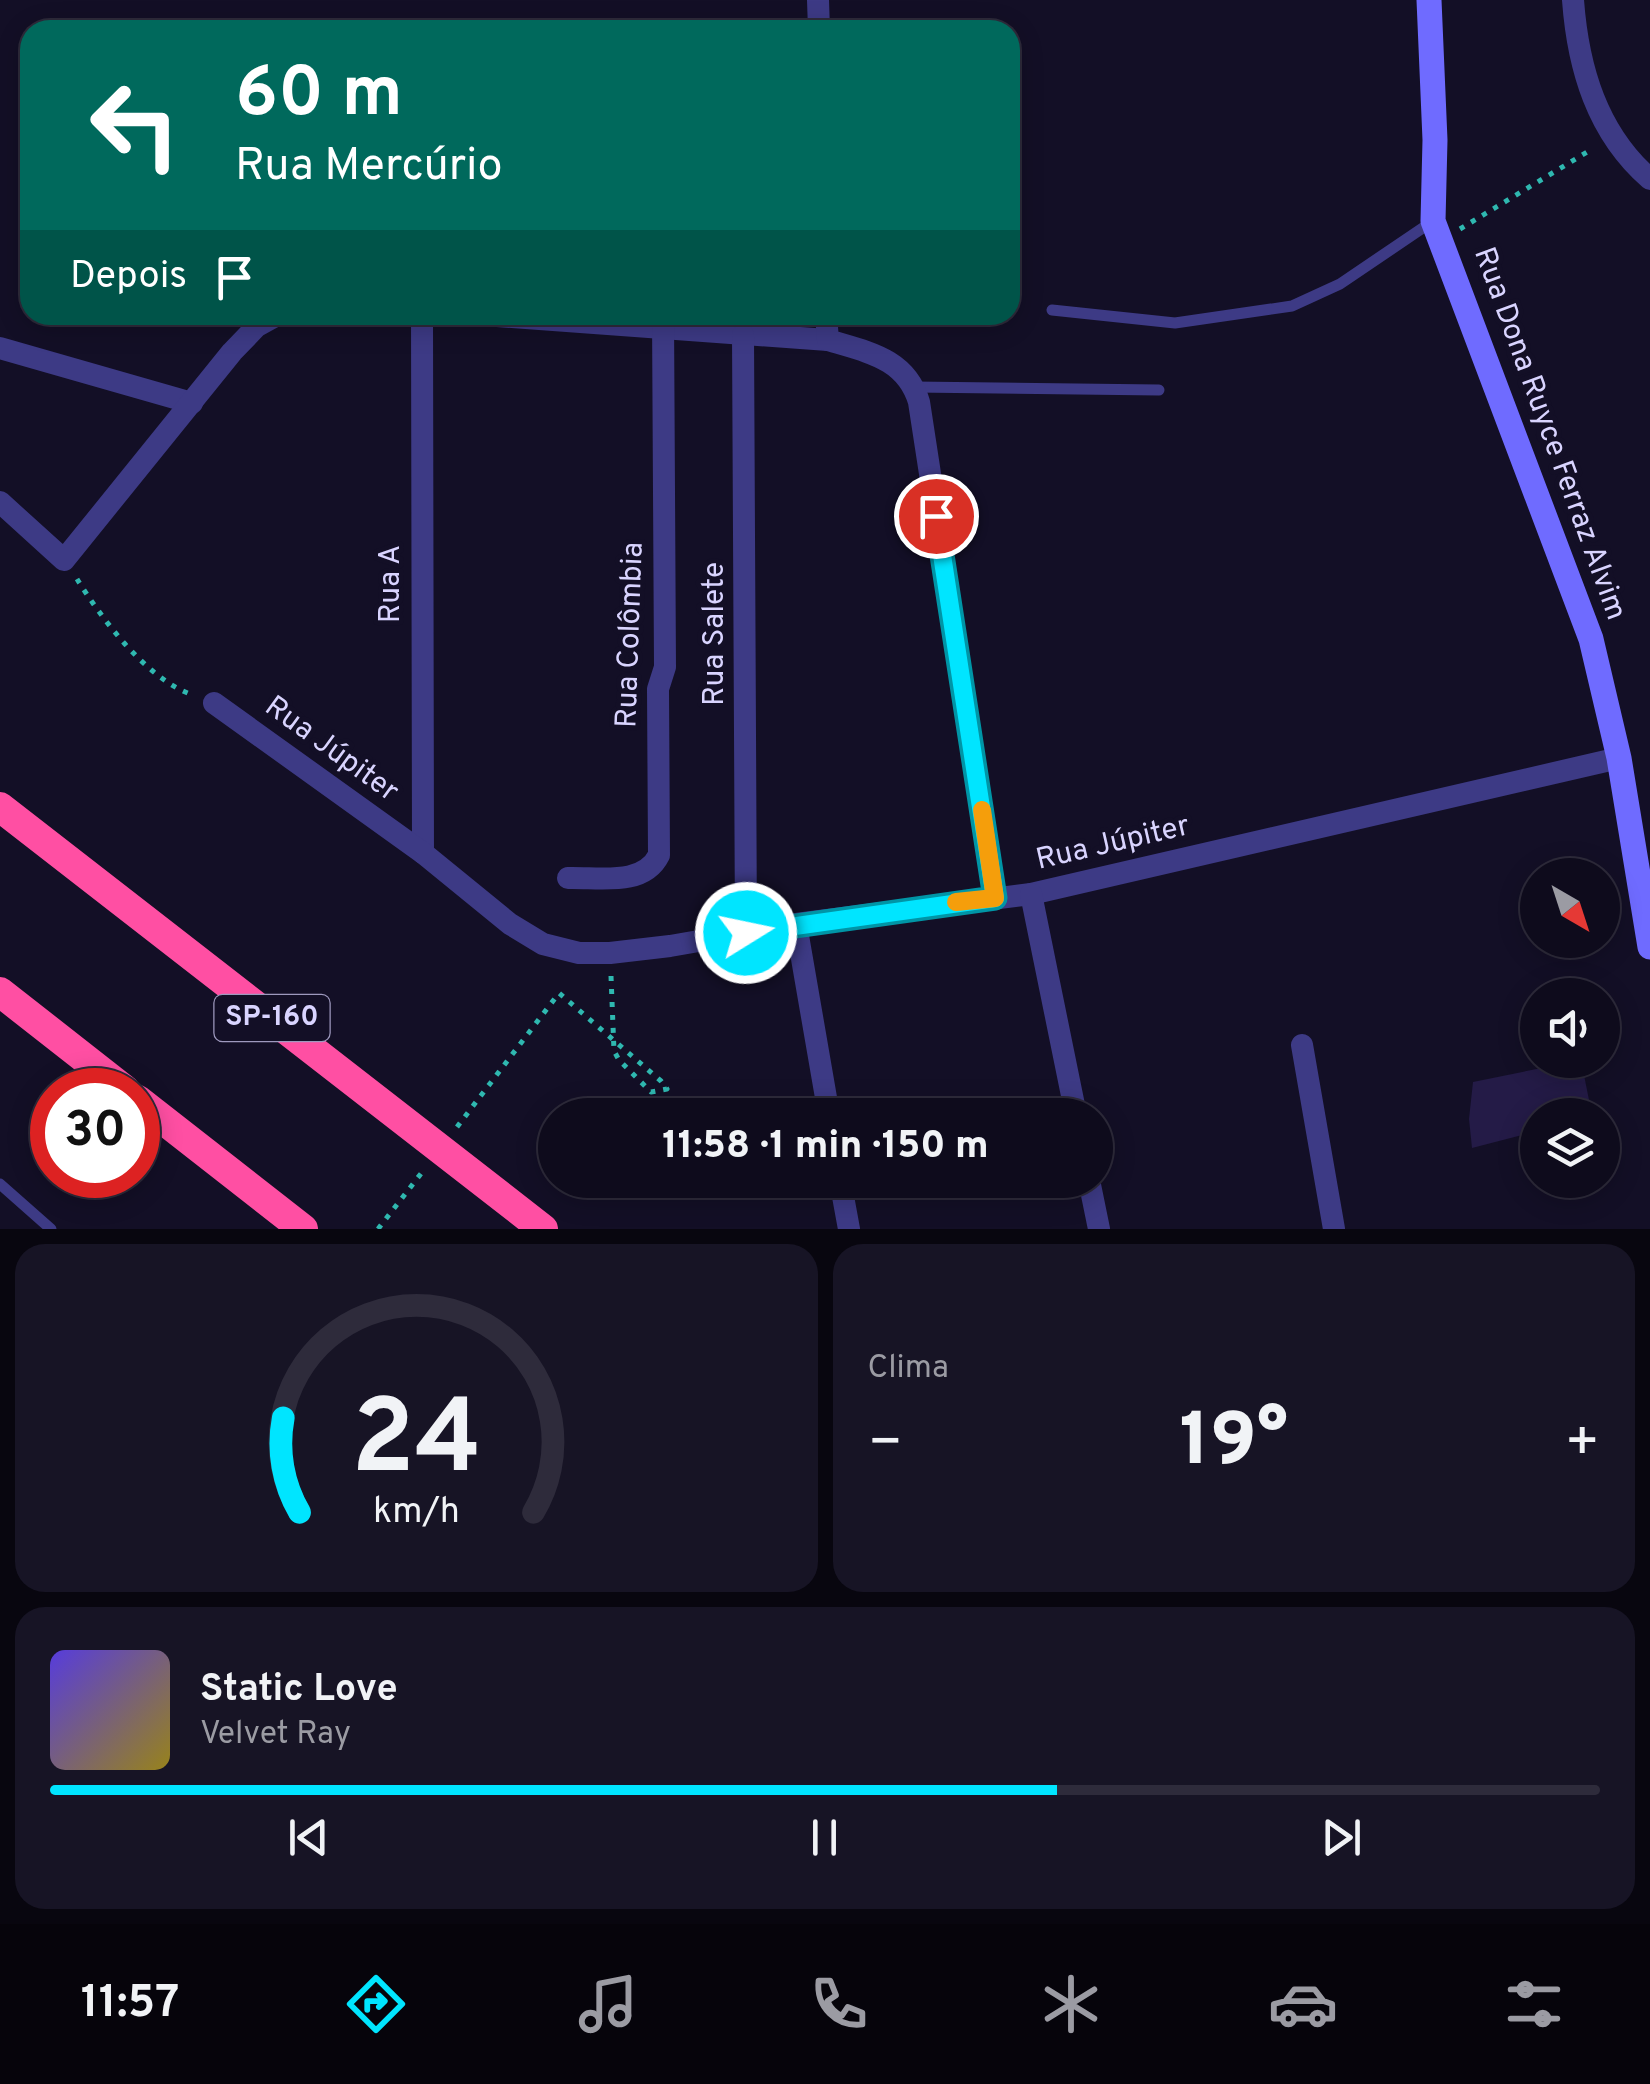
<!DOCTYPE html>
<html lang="pt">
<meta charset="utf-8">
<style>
body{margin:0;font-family:Overpass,sans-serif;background:#171425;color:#f1f3f6;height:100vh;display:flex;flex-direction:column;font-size:38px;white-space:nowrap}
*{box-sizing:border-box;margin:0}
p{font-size:32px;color:#9b9ba3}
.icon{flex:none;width:55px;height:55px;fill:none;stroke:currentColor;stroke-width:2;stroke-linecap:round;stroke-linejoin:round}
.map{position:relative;height:1229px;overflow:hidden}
.drawer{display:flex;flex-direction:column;gap:15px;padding:15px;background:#08060f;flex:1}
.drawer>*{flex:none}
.top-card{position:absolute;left:20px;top:20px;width:1000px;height:305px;border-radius:30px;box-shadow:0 5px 25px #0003,0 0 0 2px #2e2b3b;background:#00695c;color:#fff;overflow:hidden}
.needle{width:65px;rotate:141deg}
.buttons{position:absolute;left:1520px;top:858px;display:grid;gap:20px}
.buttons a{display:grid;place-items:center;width:100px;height:100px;border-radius:50%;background:#0e0b1c;box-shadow:0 5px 25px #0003,0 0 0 2px #2e2b3b;font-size:50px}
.speed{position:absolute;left:30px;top:1068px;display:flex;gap:20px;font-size:50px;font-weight:700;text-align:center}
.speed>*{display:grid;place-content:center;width:130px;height:130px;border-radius:50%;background:#0e0b1c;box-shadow:0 5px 25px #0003,0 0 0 2px #2e2b3b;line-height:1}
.speed .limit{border:15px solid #d22;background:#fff;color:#111}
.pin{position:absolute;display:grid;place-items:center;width:85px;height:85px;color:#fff;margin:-42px;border:5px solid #fff;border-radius:50%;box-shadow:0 2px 10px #0007}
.me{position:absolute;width:110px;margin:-55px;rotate:80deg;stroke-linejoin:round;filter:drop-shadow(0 0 8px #0008)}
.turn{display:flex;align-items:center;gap:35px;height:210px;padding:0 50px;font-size:45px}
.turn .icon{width:130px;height:130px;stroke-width:2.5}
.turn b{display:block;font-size:70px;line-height:85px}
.then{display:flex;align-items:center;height:95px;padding:0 50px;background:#0003;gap:20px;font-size:38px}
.big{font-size:75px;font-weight:800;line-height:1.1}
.drawer .tile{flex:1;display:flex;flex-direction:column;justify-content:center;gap:15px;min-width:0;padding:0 35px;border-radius:30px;background:#171425}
.drawer .dial{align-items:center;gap:0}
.dial svg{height:260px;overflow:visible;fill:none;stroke:#2e2b3b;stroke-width:7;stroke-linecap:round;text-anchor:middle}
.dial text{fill:#f1f3f6;stroke:none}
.song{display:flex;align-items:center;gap:30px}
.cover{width:120px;height:120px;border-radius:15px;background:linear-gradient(135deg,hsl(250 70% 55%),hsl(50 70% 35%))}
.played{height:10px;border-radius:5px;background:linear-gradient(90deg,#00e5ff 65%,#2e2b3b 65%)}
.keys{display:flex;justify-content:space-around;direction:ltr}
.heat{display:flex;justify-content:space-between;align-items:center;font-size:55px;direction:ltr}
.drawer .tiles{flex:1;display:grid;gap:15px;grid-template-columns:1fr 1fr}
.tile:last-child{grid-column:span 2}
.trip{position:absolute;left:538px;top:1098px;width:575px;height:100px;border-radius:50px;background:#0e0b1c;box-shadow:0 5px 25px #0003,0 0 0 2px #2e2b3b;font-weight:800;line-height:100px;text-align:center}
.tabs{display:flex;height:160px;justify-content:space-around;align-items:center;background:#06040b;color:#9b9ba3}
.tabs .icon{width:70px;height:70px}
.tabs .current{color:#00e5ff}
.tabs b{font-size:45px;color:#f1f3f6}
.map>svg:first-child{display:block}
.building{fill:#241b47}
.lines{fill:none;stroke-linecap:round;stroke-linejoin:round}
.path{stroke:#2fb8b0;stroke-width:5;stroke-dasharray:5 8;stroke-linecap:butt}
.service{stroke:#3d3a85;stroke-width:11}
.minor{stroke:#3d3a85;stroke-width:22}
.secondary{stroke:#6f6bff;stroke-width:25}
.motorway{stroke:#ff4fa3;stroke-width:30}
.route-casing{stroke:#0095a6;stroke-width:25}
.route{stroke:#00e5ff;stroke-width:18}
.slow{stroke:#f59e0b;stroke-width:18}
.labels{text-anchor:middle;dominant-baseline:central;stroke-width:10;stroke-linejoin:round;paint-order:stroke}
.shield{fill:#130f26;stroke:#9e99be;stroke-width:2.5}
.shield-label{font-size:28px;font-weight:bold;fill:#d9d4ff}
.street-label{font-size:30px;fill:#d9d4ff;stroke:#130f26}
</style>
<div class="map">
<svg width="1650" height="1229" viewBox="0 0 1650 1229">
<rect width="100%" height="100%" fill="#130f26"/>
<polygon class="building" points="1581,1060 1592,1115 1538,1115 1538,1131 1472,1148 1469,1119 1473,1082"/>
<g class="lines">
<g class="path">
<polyline points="1460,229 1592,149"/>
<path d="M77,579C102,619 145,677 190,694"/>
<polyline points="457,1127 559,993 661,1081 667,1089 651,1092 619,1060 614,1051 611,976"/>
<polyline points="378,1229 423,1171"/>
</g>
<g class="service">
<polyline points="1052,310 1175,323 1292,306 1340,284 1433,221"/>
<polyline points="914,387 1159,390"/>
<polyline points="0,1184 51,1229"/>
</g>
<g class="minor">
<polyline points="818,0 819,30"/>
<path d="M1573,0C1578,68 1597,133 1650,179"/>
<polyline points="422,315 423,853"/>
<polyline points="483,315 828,340"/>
<path d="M826,315L828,340C867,352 906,358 919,402L995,897"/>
<polyline points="743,335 746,933"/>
<polyline points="0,348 192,403"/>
<polyline points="0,502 64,560 232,352 257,326 277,315"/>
<polyline points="214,703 423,853 510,924 543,944 579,953 610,953 670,946 796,924 1031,894 1619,758"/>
<path d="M568,878C599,877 643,887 659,855L658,689L665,667L663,315"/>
<polyline points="1031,894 1076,1115"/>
<polyline points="796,924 829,1115"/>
<polyline points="1302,1045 1334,1229"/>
<polyline points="840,1180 849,1229"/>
<polyline points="1089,1180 1099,1229"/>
</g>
<polyline class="secondary" points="1429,0 1435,140 1433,221 1591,639 1619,758 1650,947"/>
<g class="motorway">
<polyline points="0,807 543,1229"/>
<polyline points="0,992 125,1090"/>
<polyline points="138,1100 303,1229"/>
</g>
</g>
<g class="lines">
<g class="route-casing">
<polyline id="route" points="746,933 995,898 936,516"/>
</g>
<use href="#route" class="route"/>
<polyline class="slow" points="956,902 995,898 982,810"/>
</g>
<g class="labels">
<rect class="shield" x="214.5" y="995" width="115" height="46" rx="8"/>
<g class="shield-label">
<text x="272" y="1018">SP-160</text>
</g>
<g class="street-label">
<text transform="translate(1549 434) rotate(70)">Rua Dona Ruyce Ferraz Alvim</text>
<text transform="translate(391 584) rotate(-90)">Rua A</text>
<text transform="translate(715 634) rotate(-90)">Rua Salete</text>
<text transform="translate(631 635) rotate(-88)">Rua Colômbia</text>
<text transform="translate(331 750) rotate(36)">Rua Júpiter</text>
<text transform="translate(1113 844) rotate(-13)">Rua Júpiter</text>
</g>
</g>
</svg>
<div class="buttons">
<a><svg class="needle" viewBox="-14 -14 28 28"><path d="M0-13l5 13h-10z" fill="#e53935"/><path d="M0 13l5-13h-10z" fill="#9b9ba3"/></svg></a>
<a><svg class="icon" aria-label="sound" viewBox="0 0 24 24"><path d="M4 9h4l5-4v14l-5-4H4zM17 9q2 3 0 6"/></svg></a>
<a><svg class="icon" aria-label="layers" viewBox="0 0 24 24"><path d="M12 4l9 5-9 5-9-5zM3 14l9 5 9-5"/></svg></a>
</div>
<div class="speed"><div class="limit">30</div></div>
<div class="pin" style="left:936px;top:516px;background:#d93025"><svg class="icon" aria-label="arrive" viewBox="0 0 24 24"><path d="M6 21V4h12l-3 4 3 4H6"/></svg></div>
<svg class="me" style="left:746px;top:933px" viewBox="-20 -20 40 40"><circle r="17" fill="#00e5ff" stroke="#fff" stroke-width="3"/><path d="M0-11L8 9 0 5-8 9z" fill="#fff"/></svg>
<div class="trip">11:58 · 1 min · 150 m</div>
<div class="top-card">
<div class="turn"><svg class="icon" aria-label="left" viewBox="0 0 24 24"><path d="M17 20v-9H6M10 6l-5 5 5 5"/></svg><div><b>60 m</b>Rua Mercúrio</div></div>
<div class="then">Depois<svg class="icon" aria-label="arrive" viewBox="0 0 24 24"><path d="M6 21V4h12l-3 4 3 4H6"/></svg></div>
</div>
</div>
<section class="drawer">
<div class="tiles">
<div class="tile dial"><svg viewBox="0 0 100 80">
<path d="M14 69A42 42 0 1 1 86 69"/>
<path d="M14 69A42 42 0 0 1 9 40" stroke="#00e5ff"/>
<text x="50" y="56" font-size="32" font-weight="700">24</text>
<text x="50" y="72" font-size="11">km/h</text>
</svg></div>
<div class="tile"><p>Clima</p>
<div class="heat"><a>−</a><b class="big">19°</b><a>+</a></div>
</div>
<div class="tile">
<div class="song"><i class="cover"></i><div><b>Static Love</b><p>Velvet Ray</p></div></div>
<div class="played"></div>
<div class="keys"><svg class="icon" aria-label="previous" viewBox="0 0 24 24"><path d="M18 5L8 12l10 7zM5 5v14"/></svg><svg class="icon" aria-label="pause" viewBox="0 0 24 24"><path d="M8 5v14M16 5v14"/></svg><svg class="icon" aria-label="next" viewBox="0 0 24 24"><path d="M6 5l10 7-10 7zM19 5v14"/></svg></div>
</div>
</div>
</section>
<nav class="tabs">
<b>11:57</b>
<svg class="icon current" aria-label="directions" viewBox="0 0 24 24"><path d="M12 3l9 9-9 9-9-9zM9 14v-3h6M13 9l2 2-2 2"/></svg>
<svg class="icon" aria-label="music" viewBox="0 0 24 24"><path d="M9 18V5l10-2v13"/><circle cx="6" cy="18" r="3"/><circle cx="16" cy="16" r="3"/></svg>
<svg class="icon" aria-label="phone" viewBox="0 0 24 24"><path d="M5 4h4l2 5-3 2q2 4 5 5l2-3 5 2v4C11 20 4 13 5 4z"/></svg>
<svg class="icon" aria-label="climate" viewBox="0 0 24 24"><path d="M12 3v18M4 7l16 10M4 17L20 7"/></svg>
<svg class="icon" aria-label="car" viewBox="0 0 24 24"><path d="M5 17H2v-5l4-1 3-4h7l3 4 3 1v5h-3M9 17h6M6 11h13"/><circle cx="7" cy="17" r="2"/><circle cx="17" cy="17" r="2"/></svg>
<svg class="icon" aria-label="filters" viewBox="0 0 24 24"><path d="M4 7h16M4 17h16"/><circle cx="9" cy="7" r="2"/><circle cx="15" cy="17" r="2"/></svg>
</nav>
